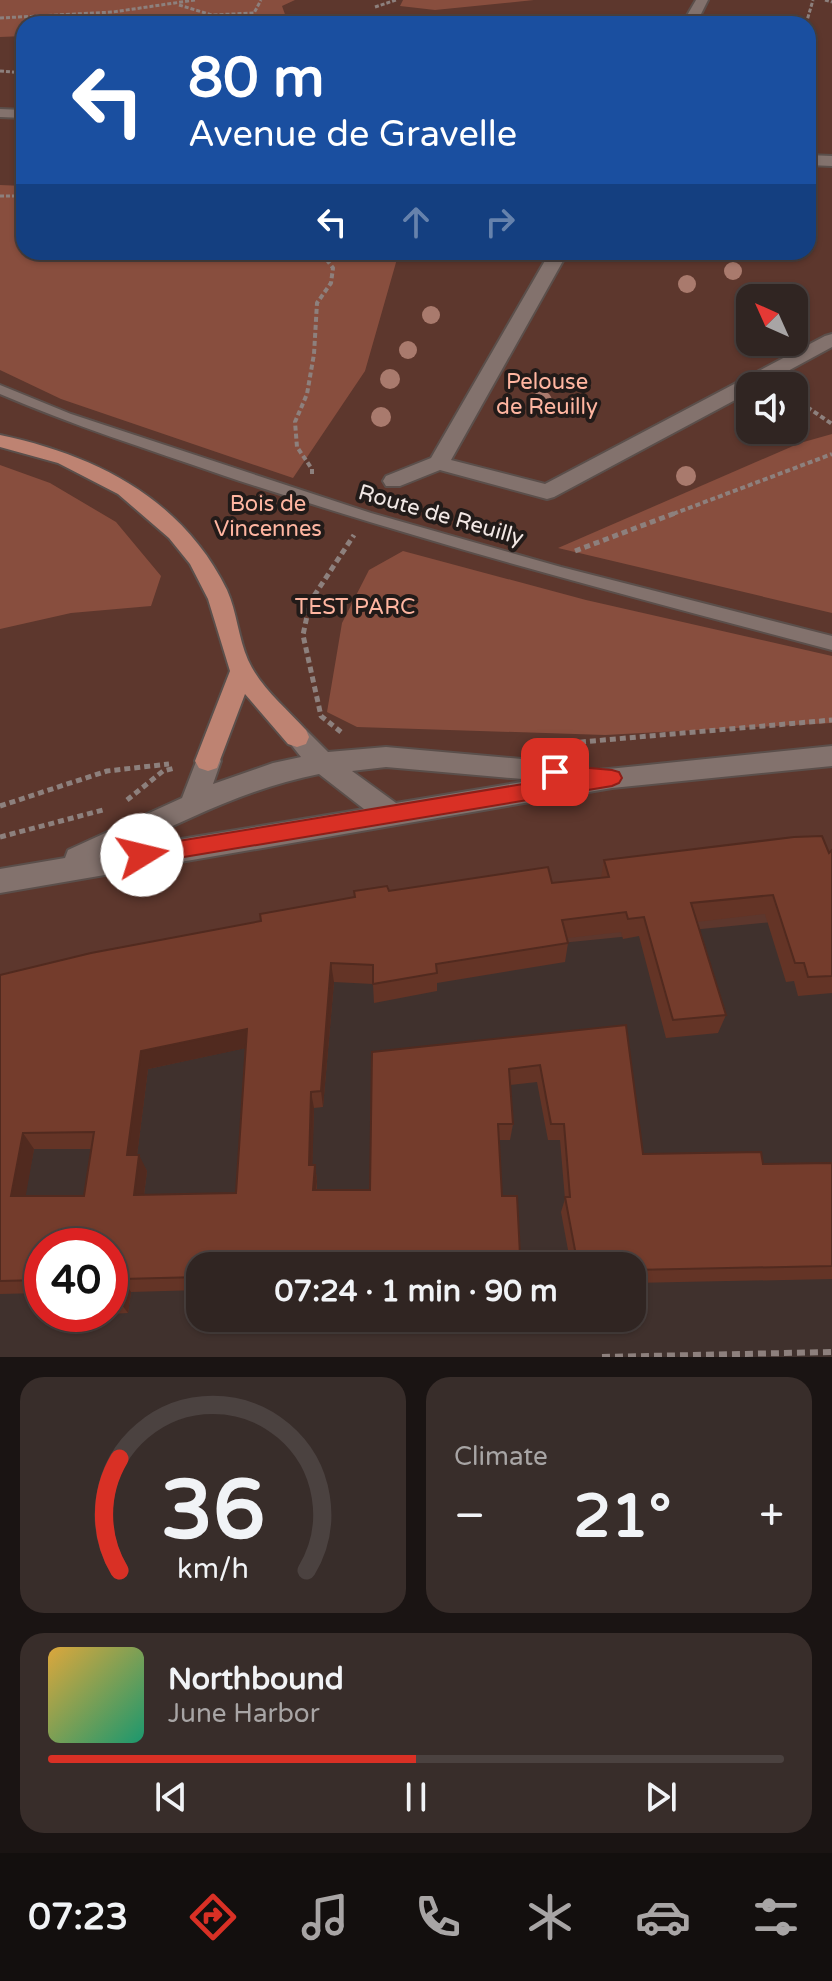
<!DOCTYPE html>
<meta charset="utf-8">
<style>
body{margin:0;font-family:"Varela Round",sans-serif;background:#382d2a;color:#f1f3f6;height:100vh;display:flex;flex-direction:column;font-size:30px;white-space:nowrap}
*{box-sizing:border-box;margin:0}
p{font-size:26px;color:#a8a5a5}
.icon{flex:none;width:44px;height:44px;fill:none;stroke:currentColor;stroke-width:2;stroke-linecap:round;stroke-linejoin:round}
.map{position:relative;height:1357px;overflow:hidden}
.sheet{display:flex;flex-direction:column;gap:20px;padding:20px;background:#1a1413;flex:1}
.sheet>*{flex:none}
.top-card{position:absolute;left:16px;top:16px;width:800px;height:244px;border-radius:24px;box-shadow:0 2px 6px #0004,0 0 0 2px #4b4240;background:#1a4fa0;color:#fff;overflow:hidden}
.needle{width:52px;rotate:315deg}
.tools{position:absolute;left:736px;top:284px;display:grid;gap:16px}
.tools a{display:grid;place-items:center;width:72px;height:72px;border-radius:16px;background:#302522;box-shadow:0 2px 6px #0004,0 0 0 2px #4b4240;font-size:40px}
.speed{position:absolute;left:24px;top:1228px;display:flex;gap:16px;font-size:40px;font-weight:700;text-align:center}
.speed>*{display:grid;place-content:center;width:104px;height:104px;border-radius:50%;background:#302522;box-shadow:0 2px 6px #0004,0 0 0 2px #4b4240;line-height:1}
.speed .limit{border:12px solid #d22;background:#fff;color:#111}
.pin{position:absolute;display:grid;place-items:center;width:68px;height:68px;color:#fff;margin:-34px;border-radius:16px;box-shadow:0 4px 12px #0006}
.me{position:absolute;width:88px;margin:-44px;rotate:81deg;stroke-linejoin:round;filter:drop-shadow(0 0 6px #0008)}
.turn{display:flex;align-items:center;gap:28px;height:168px;padding:0 40px;font-size:36px}
.turn .icon{width:104px;height:104px;stroke-width:2.5}
.turn b{display:block;font-size:56px;line-height:68px}
.lanes{display:flex;align-items:center;height:76px;padding:0 40px;background:#0003;justify-content:center;gap:40px;direction:ltr}
.lanes .off{opacity:.35}
.big{font-size:60px;font-weight:700;line-height:1.1}
.sheet .tile{flex:1;display:flex;flex-direction:column;justify-content:center;gap:12px;min-width:0;padding:0 28px;border-radius:24px;background:#382d2a}
.sheet .dial{align-items:center;gap:0}
.dial svg{height:208px;overflow:visible;fill:none;stroke:#4b4240;stroke-width:7;stroke-linecap:round;text-anchor:middle}
.dial text{fill:#f1f3f6;stroke:none}
.song{display:flex;align-items:center;gap:24px}
.cover{width:96px;height:96px;border-radius:12px;background:linear-gradient(135deg,hsl(40 70% 55%),hsl(160 70% 35%))}
.played{height:8px;border-radius:4px;background:linear-gradient(90deg,#d93025 50%,#4b4240 50%)}
.keys{display:flex;justify-content:space-around;direction:ltr}
.heat{display:flex;justify-content:space-between;align-items:center;font-size:44px;direction:ltr}
.sheet .tiles{flex:1;display:grid;gap:20px;grid-template-columns:1fr 1fr}
.tile:last-child{grid-column:span 2}
.trip{position:absolute;left:186px;top:1252px;width:460px;height:80px;border-radius:24px;background:#302522;box-shadow:0 2px 6px #0004,0 0 0 2px #4b4240;font-weight:700;line-height:80px;text-align:center}
.dock{display:flex;height:128px;justify-content:space-around;align-items:center;background:#130f0e;color:#a8a5a5}
.dock .icon{width:56px;height:56px}
.dock .selected{color:#d93025}
.dock b{font-size:36px;color:#f1f3f6}
.map>svg:first-child{display:block}
.green{fill:#5d372d;fill-rule:evenodd}
.forest{fill:#884e3e}
.lines{fill:none;stroke-linecap:round;stroke-linejoin:round}
.service-casing{stroke:#5b4f4b;stroke-width:4}
.pedestrian-casing{stroke:#5b4f4b;stroke-width:4}
.tertiary-casing{stroke:#5b4f4b;stroke-width:4}
.trunk-casing{stroke:#5b4f4b;stroke-width:4}
.path-far3{stroke:#8d807d;stroke-width:3;stroke-dasharray:4 2;stroke-linecap:butt}
.path-far2{stroke:#8d807d;stroke-width:4;stroke-dasharray:5 3;stroke-linecap:butt}
.path-far1{stroke:#8d807d;stroke-width:5;stroke-dasharray:6 4;stroke-linecap:butt}
.path{stroke:#8d807d;stroke-width:6;stroke-dasharray:8 5;stroke-linecap:butt}
.service{fill:#83726d;fill-rule:evenodd}
.pedestrian{fill:#83726d;fill-rule:evenodd}
.tertiary{fill:#83726d;fill-rule:evenodd}
.trunk{fill:#be8372;fill-rule:evenodd}
.tree{fill:#a97a6d}
.wall{fill:#643426;fill-rule:evenodd}
.shaded-wall{fill:#512a1f}
.building{fill:#743c2c;stroke:#512a1f;stroke-width:2;fill-rule:evenodd}
.route{fill:#d93025;stroke:#8d1f18;stroke-width:2}
.labels{text-anchor:middle;dominant-baseline:central;stroke-width:8;stroke-linejoin:round;paint-order:stroke}
.park-label{font-size:22px;fill:#ffb6a1;stroke:#221b19}
.street-label{font-size:22px;fill:#f2e8e5;stroke:#221b19}
</style>
<div class="map">
<svg width="832" height="1357" viewBox="0 0 832 1357">
<rect width="100%" height="100%" fill="#40312d"/>
<path class="green" d="M0,0H832V916L0,999ZM24,24H808V252H24ZM750,298H794V342H750ZM750,386H794V430H750Z"/>
<g class="forest">
<polygon points="0,0 295,0 282,6 287,20 220,24 24,24 24,36 0,37"/>
<polygon points="403,0 534,0 435,10 400,6"/>
<polygon points="0,185 24,186 24,252 399,252 365,371 293,478 61,399 0,370"/>
<polygon points="832,434 832,613 558,548 800,443"/>
<polygon points="0,465 50,483 116,522 161,576 151,606 71,613 0,629"/>
<polygon points="403,551 586,600 832,656 832,723 605,735 357,727 327,712 342,623 369,570"/>
</g>
<g class="lines">
<g class="service-casing">
<path id="service" d="M0,385L71,414L371,513L561,567L832,636V650C627,596 423,542 222,475C147,449 72,425 0,394Z"/>
</g>
<g class="pedestrian-casing">
<g id="pedestrian">
<polygon points="696,0 708,0 696,24 682,24"/>
<polygon points="0,109 24,110 24,118 0,117"/>
<polygon points="808,155 832,156 832,166 808,165"/>
<polygon points="550,252 568,252 451,460 545,484 825,336 832,334 832,347 760,386 750,386 750,392 554,497 547,499 440,470 400,486 386,486 383,481 386,476 431,458"/>
</g>
</g>
<g class="tertiary-casing">
<path id="tertiary" d="M297,727L306,730L328,752L386,747L578,764L587,767L589,771L832,746V766L612,788L0,893V869L65,858L68,850L182,798L199,754L208,751L217,754L221,761L213,784L273,763L301,757L285,737L288,730ZM386,767L534,780L396,803L352,771ZM319,774L364,809L126,848C190,818 249,788 319,774Z"/>
</g>
<g class="trunk-casing">
<path id="trunk" d="M0,435C95,455 182,498 227,590C237,612 238,637 248,660C260,687 286,708 306,730L309,737L306,744L297,747L288,744L245,694L217,768L208,771L199,768L195,761L230,671L208,599L190,564L169,538L118,494L58,463L0,447Z"/>
</g>
<g class="path-far3">
<polyline points="825,0 832,2"/>
<polyline points="179,5 212,15 254,13 261,0"/>
<polyline points="375,7 396,0"/>
<polyline points="0,18 113,12 195,0"/>
<polyline points="806,24 813,0"/>
<polyline points="0,71 24,73"/>
<polyline points="0,196 24,196"/>
</g>
<g class="path-far2">
<polyline points="794,398 832,424"/>
<polyline points="312,474 312,469 297,447 295,422 307,394 314,354 317,303 331,283 333,268 321,252"/>
<polyline points="673,514 832,454"/>
</g>
<g class="path-far1">
<polyline points="575,551 678,512"/>
<polyline points="341,732 321,716 303,635 310,602 354,535"/>
<polyline points="570,743 832,720"/>
<polyline points="127,800 163,771 175,768"/>
<polyline points="0,806 107,771 169,764"/>
<polyline points="0,837 103,810"/>
</g>
<polyline class="path" points="602,1357 832,1352"/>
<use href="#service" class="service"/>
<use href="#pedestrian" class="pedestrian"/>
<use href="#tertiary" class="tertiary"/>
<use href="#trunk" class="trunk"/>
</g>
<g class="tree">
<circle cx="733" cy="271" r="9"/>
<circle cx="687" cy="284" r="9"/>
<circle cx="431" cy="315" r="9"/>
<circle cx="408" cy="350" r="9"/>
<circle cx="390" cy="379" r="10"/>
<circle cx="542" cy="401" r="10"/>
<circle cx="381" cy="417" r="10"/>
<circle cx="686" cy="476" r="10"/>
</g>
<path class="wall" d="M832,850V993L798,996L794,981L786,982L765,914L696,922L726,1015L718,1033L666,1038L639,936L623,939L621,932L567,938L568,943L565,962L437,983V991L374,1003L373,984L334,982L323,1107L314,1108L312,1165H315L317,1181V1190H370L372,1052L626,1025L643,1154L763,1164L832,1163V1279L632,1283V1266H571L561,1212L565,1199L560,1140H548L537,1082L510,1085L513,1124L510,1140H499L502,1196L520,1255L518,1266H200V1290L131,1292L128,1313L110,1314V1246H42V1293L0,1294V975L261,921L389,891L552,883L601,878L604,860L829,853ZM245,1048L236,1193L144,1195L147,1171L137,1155L148,1069ZM34,1149H92L84,1196H25Z"/>
<g class="shaded-wall">
<polygon points="331,963 334,982 323,1107 321,1091"/>
<polygon points="247,1029 251,1047 148,1069 135,1171 127,1155 141,1051"/>
<polygon points="311,1092 314,1108 312,1181 309,1165"/>
<polygon points="23,1133 34,1149 23,1211 11,1196"/>
<polygon points="139,1155 147,1171 142,1210 134,1195"/>
<polygon points="315,1165 317,1181 315,1205 313,1190"/>
<polygon points="122,1279 131,1292 128,1313 119,1301"/>
</g>
<path class="building" d="M822,836L829,853L832,850V976L808,977L804,963H795L773,895L691,903L726,1015L673,1020L644,917L628,919L626,912L562,920L568,943L436,964L437,973L373,984V965L331,963L321,1091L311,1092L309,1165H315L313,1190H370L372,1052L626,1025L643,1154L761,1152L763,1164L832,1163V1266L632,1270V1266H578L565,1197H570L564,1124H551L540,1065L509,1069L513,1124H498L502,1196H517L520,1255L505,1256L506,1266H200V1277L122,1279L119,1301H110V1246H42V1280L0,1281V975L91,953L261,921L260,914L355,897L354,891L387,886L389,891L548,867L552,883L609,877L604,860L794,837ZM247,1029L236,1193L134,1195L139,1155H127L141,1051ZM94,1132L84,1196H11L23,1133Z"/>
<polygon class="route" points="555,765 612,770 619,772 622,778 619,783 612,786 142,864 135,862 132,855 135,849 142,847 553,779 546,772 549,767"/>
<g class="labels">
<g class="park-label">
<text x="547" y="382">Pelouse<tspan x="547" dy="25">de Reuilly</tspan></text>
<text x="268" y="504">Bois de<tspan x="268" dy="25">Vincennes</tspan></text>
<text x="355" y="607">TEST PARC</text>
</g>
<g class="street-label">
<text transform="translate(441 515) rotate(16)">Route de Reuilly</text>
</g>
</g>
</svg>
<div class="tools">
<a><svg class="needle" viewBox="-14 -14 28 28"><path d="M0-13l5 13h-10z" fill="#e53935"/><path d="M0 13l5-13h-10z" fill="#a8a5a5"/></svg></a>
<a><svg class="icon" aria-label="sound" viewBox="0 0 24 24"><path d="M4 9h4l5-4v14l-5-4H4zM17 9q2 3 0 6"/></svg></a>
</div>
<div class="speed"><div class="limit">40</div></div>
<div class="pin" style="left:555px;top:772px;background:#d93025"><svg class="icon" aria-label="arrive" viewBox="0 0 24 24"><path d="M6 21V4h12l-3 4 3 4H6"/></svg></div>
<svg class="me" style="left:142px;top:855px" viewBox="-20 -20 40 40"><circle r="19" fill="#fff"/><path d="M0-13L10 11 0 6-10 11z" fill="#d93025"/></svg>
<div class="trip">07:24 · 1 min · 90 m</div>
<div class="top-card">
<div class="turn"><svg class="icon" aria-label="left" viewBox="0 0 24 24"><path d="M17 20v-9H6M10 6l-5 5 5 5"/></svg><div><b>80 m</b>Avenue de Gravelle</div></div>
<div class="lanes"><svg class="icon" aria-label="left" viewBox="0 0 24 24"><path d="M17 20v-9H6M10 6l-5 5 5 5"/></svg><svg class="icon off" aria-label="ahead" viewBox="0 0 24 24"><path d="M12 20V5M6 11l6-6 6 6"/></svg><svg class="icon off" aria-label="right" viewBox="0 0 24 24"><path d="M7 20v-9h11M14 6l5 5-5 5"/></svg></div>
</div>
</div>
<section class="sheet">
<div class="tiles">
<div class="tile dial"><svg viewBox="0 0 100 80">
<path d="M14 69A42 42 0 1 1 86 69"/>
<path d="M14 69A42 42 0 0 1 14 26" stroke="#d93025"/>
<text x="50" y="56" font-size="32" font-weight="700">36</text>
<text x="50" y="72" font-size="11">km/h</text>
</svg></div>
<div class="tile"><p>Climate</p>
<div class="heat"><a>−</a><b class="big">21°</b><a>+</a></div>
</div>
<div class="tile">
<div class="song"><i class="cover"></i><div><b>Northbound</b><p>June Harbor</p></div></div>
<div class="played"></div>
<div class="keys"><svg class="icon" aria-label="previous" viewBox="0 0 24 24"><path d="M18 5L8 12l10 7zM5 5v14"/></svg><svg class="icon" aria-label="pause" viewBox="0 0 24 24"><path d="M8 5v14M16 5v14"/></svg><svg class="icon" aria-label="next" viewBox="0 0 24 24"><path d="M6 5l10 7-10 7zM19 5v14"/></svg></div>
</div>
</div>
</section>
<nav class="dock">
<b>07:23</b>
<svg class="icon selected" aria-label="directions" viewBox="0 0 24 24"><path d="M12 3l9 9-9 9-9-9zM9 14v-3h6M13 9l2 2-2 2"/></svg>
<svg class="icon" aria-label="music" viewBox="0 0 24 24"><path d="M9 18V5l10-2v13"/><circle cx="6" cy="18" r="3"/><circle cx="16" cy="16" r="3"/></svg>
<svg class="icon" aria-label="phone" viewBox="0 0 24 24"><path d="M5 4h4l2 5-3 2q2 4 5 5l2-3 5 2v4C11 20 4 13 5 4z"/></svg>
<svg class="icon" aria-label="climate" viewBox="0 0 24 24"><path d="M12 3v18M4 7l16 10M4 17L20 7"/></svg>
<svg class="icon" aria-label="car" viewBox="0 0 24 24"><path d="M5 17H2v-5l4-1 3-4h7l3 4 3 1v5h-3M9 17h6M6 11h13"/><circle cx="7" cy="17" r="2"/><circle cx="17" cy="17" r="2"/></svg>
<svg class="icon" aria-label="filters" viewBox="0 0 24 24"><path d="M4 7h16M4 17h16"/><circle cx="9" cy="7" r="2"/><circle cx="15" cy="17" r="2"/></svg>
</nav>
